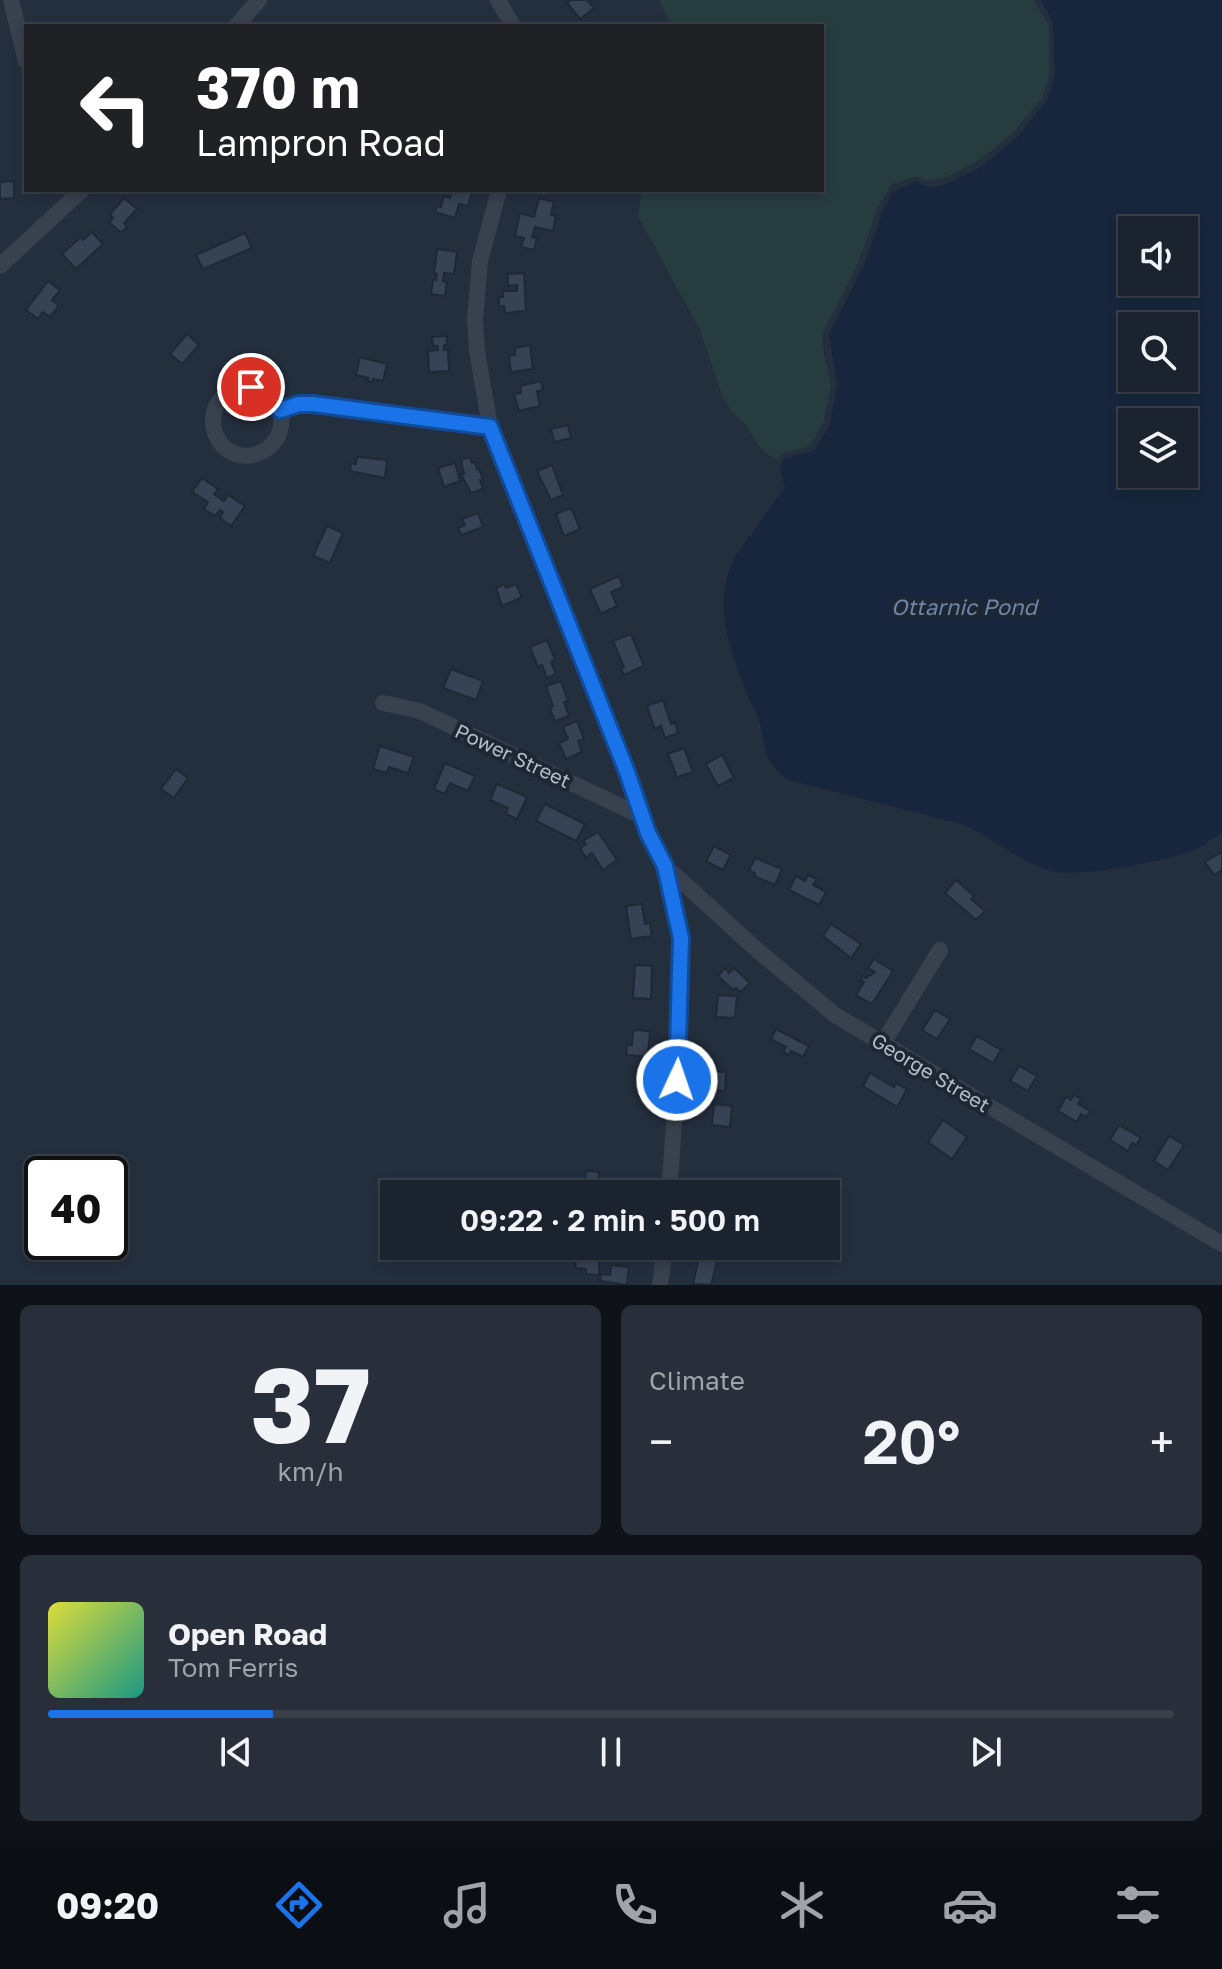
<!DOCTYPE html>
<meta charset="utf-8">
<style>
body{margin:0;font-family:"Golos Text",sans-serif;background:#282f3a;color:#f1f3f6;height:100vh;display:flex;flex-direction:column;font-size:30px;white-space:nowrap}
*{box-sizing:border-box;margin:0}
p{font-size:26px;color:#a0a4aa}
.icon{flex:none;width:44px;height:44px;fill:none;stroke:currentColor;stroke-width:2;stroke-linecap:round;stroke-linejoin:round}
.map{position:relative;height:1285px;overflow:hidden}
.details{display:flex;flex-direction:column;gap:20px;padding:20px;background:#0f1319;flex:1}
.details>*{flex:none}
.hud{position:absolute;left:24px;top:24px;width:800px;height:168px;border-radius:0px;box-shadow:0 4px 12px #0003,0 0 0 2px #39404a;background:#202124;color:#fff;overflow:hidden}
.controls{position:absolute;left:1118px;top:216px;display:grid;gap:16px}
.controls a{display:grid;place-items:center;width:80px;height:80px;border-radius:0px;background:#1b232e;box-shadow:0 4px 12px #0003,0 0 0 2px #39404a;font-size:40px}
.speed{position:absolute;left:24px;top:1156px;display:flex;gap:16px;font-size:40px;font-weight:700;text-align:center}
.speed>*{display:grid;place-content:center;width:104px;height:104px;border-radius:50%;background:#1b232e;box-shadow:0 4px 12px #0003,0 0 0 2px #39404a;line-height:1}
.speed .limit{border:4px solid #111;border-radius:12px;background:#fff;color:#111}
.pin{position:absolute;display:grid;place-items:center;width:68px;height:68px;color:#fff;margin:-34px;border:4px solid #fff;border-radius:50%;box-shadow:0 2px 8px #0007}
.me{position:absolute;width:88px;margin:-44px;rotate:3deg;stroke-linejoin:round;filter:drop-shadow(0 0 6px #0008)}
.turn{display:flex;align-items:center;gap:28px;height:168px;padding:0 40px;font-size:36px}
.turn .icon{width:104px;height:104px;stroke-width:2.5}
.turn b{display:block;font-size:56px;line-height:68px}
.big{font-size:60px;font-weight:600;line-height:1.1}
.details .card{flex:1;display:flex;flex-direction:column;justify-content:center;gap:12px;min-width:0;padding:0 28px;border-radius:12px;background:#282f3a}
.details .dial{align-items:center;gap:0}
.dial b{font-size:104px;line-height:1}
.song{display:flex;align-items:center;gap:24px}
.cover{width:96px;height:96px;border-radius:12px;background:linear-gradient(135deg,hsl(60 70% 55%),hsl(170 70% 35%))}
.played{height:8px;border-radius:4px;background:linear-gradient(90deg,#1a73e8 20%,#39404a 20%)}
.keys{display:flex;justify-content:space-around;direction:ltr}
.heat{display:flex;justify-content:space-between;align-items:center;font-size:44px;direction:ltr}
.details .tiles{flex:1;display:grid;gap:20px;grid-template-columns:1fr 1fr}
.card:last-child{grid-column:span 2}
.trip{position:absolute;left:380px;top:1180px;width:460px;height:80px;border-radius:0px;background:#1b232e;box-shadow:0 4px 12px #0003,0 0 0 2px #39404a;font-weight:600;line-height:80px;text-align:center}
.tabs{display:flex;height:128px;justify-content:space-around;align-items:center;background:#0b0e12;color:#a0a4aa}
.tabs .icon{width:56px;height:56px}
.tabs .current{color:#1a73e8}
.tabs b{font-size:36px;color:#f1f3f6}
.map>svg:first-child{display:block}
.green{fill:#263c3f}
.water{fill:#17263c;fill-rule:evenodd}
.building{fill:#364354;stroke:#1f2835;stroke-width:2}
.lines{fill:none;stroke-linecap:round;stroke-linejoin:round}
.minor{stroke:#38414e;stroke-width:16}
.route-casing{stroke:#114b97;stroke-width:20}
.route{stroke:#1a73e8;stroke-width:14}
.labels{text-anchor:middle;dominant-baseline:central;stroke-width:8;stroke-linejoin:round;paint-order:stroke}
.street-label{font-size:20px;fill:#b4bcc9;stroke:#1d2633}
.water-label{font-size:22px;font-style:italic;fill:#6d86a8;stroke:#1d2633}
</style>
<div class="map">
<svg width="1222" height="1285" viewBox="0 0 1222 1285">
<rect width="100%" height="100%" fill="#242f3e"/>
<polygon class="green" points="659,0 1034,0 1049,26 1049,74 1043,97 1013,133 979,160 947,177 929,181 916,176 892,184 878,207 858,264 822,334 824,355 831,385 823,424 810,446 782,454 776,460 759,447 747,426 731,411 722,395 700,330 638,216 642,190 822,190 822,26 672,26"/>
<path class="water" d="M1041,0H1222V833C1212,839 1201,848 1190,852C1161,862 1079,878 1051,871C1020,862 993,838 964,825L788,780C755,754 770,747 757,716C737,670 710,613 732,563C736,552 746,542 753,532C763,517 773,502 785,488L780,467L783,459L814,451L830,425L837,384L829,334L864,265L884,208L893,192L916,181L929,188L948,183L981,167L1017,137L1048,99L1055,73L1053,22ZM1132,230H1184V282H1132ZM1132,326H1184V378H1132ZM1132,422H1184V474H1132Z"/>
<g class="building">
<polygon points="571,0 587,0 594,8 580,19 567,3"/>
<polygon points="14,181 14,198 0,199 0,182"/>
<polygon points="452,190 473,190 468,206 459,204 455,218 435,212 437,206 441,207 444,196 450,198"/>
<polygon points="124,198 137,209 124,223 127,227 121,233 109,222 113,218 110,214"/>
<polygon points="539,198 554,202 551,215 556,216 553,231 535,227 532,237 537,238 534,250 521,247 524,238 515,236 520,213 534,217"/>
<polygon points="92,232 103,244 76,269 62,254 81,237 83,240"/>
<polygon points="245,233 252,248 203,269 196,255"/>
<polygon points="437,249 457,252 454,274 444,273 443,281 447,282 445,296 431,294 433,280 436,280 437,274 434,273"/>
<polygon points="524,273 526,311 505,313 504,306 499,306 499,297 503,297 503,291 517,291 517,285 508,286 508,274"/>
<polygon points="48,281 60,290 52,300 59,306 50,317 43,312 38,319 26,310"/>
<polygon points="187,334 199,345 182,364 170,354"/>
<polygon points="447,336 447,345 444,345 444,350 448,350 449,371 429,372 428,351 438,350 438,346 433,346 432,337"/>
<polygon points="530,345 533,369 511,372 509,356 515,355 515,348"/>
<polygon points="360,357 387,364 383,381 373,379 372,382 368,381 369,378 356,375"/>
<polygon points="541,381 543,390 537,391 540,406 519,411 514,394 521,393 520,386"/>
<polygon points="568,425 571,438 554,442 551,429"/>
<polygon points="357,457 387,460 385,478 350,471 351,463 356,464"/>
<polygon points="470,457 472,463 475,462 477,469 479,469 483,480 480,480 483,489 471,493 461,474 464,474 461,460"/>
<polygon points="455,463 460,481 444,487 438,468"/>
<polygon points="552,465 563,495 551,500 537,471"/>
<polygon points="202,478 218,489 214,494 224,501 228,495 245,506 231,526 220,518 223,512 220,510 215,516 204,509 208,502 192,492"/>
<polygon points="571,508 580,529 564,536 556,514"/>
<polygon points="478,513 483,527 461,535 458,528 465,525 462,519"/>
<polygon points="327,526 343,533 330,563 313,556"/>
<polygon points="619,576 623,587 611,592 617,606 601,614 590,589"/>
<polygon points="504,584 506,588 516,584 522,597 502,606 496,588"/>
<polygon points="631,634 644,666 624,675 621,669 624,667 613,641"/>
<polygon points="547,640 555,660 551,662 556,674 547,678 542,665 538,667 530,647"/>
<polygon points="451,669 483,681 476,700 443,688"/>
<polygon points="561,681 568,701 564,702 569,716 555,721 550,708 553,706 546,686"/>
<polygon points="663,700 671,724 675,722 678,733 665,738 661,726 655,729 647,706"/>
<polygon points="577,721 584,739 578,741 582,752 566,759 559,743 568,739 563,727"/>
<polygon points="380,746 414,757 408,773 389,767 387,773 373,769"/>
<polygon points="684,748 693,772 677,777 668,754"/>
<polygon points="722,755 734,778 718,786 706,764"/>
<polygon points="445,763 475,776 468,791 450,783 445,794 434,789"/>
<polygon points="176,769 188,778 174,798 161,789"/>
<polygon points="497,784 527,797 517,819 506,814 508,808 490,800"/>
<polygon points="545,804 585,824 576,841 536,821"/>
<polygon points="598,832 617,860 603,870 592,853 586,858 580,848 586,844 583,841"/>
<polygon points="714,846 731,855 723,870 706,861"/>
<polygon points="1222,852 1222,870 1214,875 1205,862"/>
<polygon points="755,858 782,869 775,885 754,876 755,873 749,871"/>
<polygon points="808,875 817,879 813,885 826,892 819,905 789,890 796,876 805,881"/>
<polygon points="956,880 974,896 971,899 985,911 976,920 945,893"/>
<polygon points="642,904 645,924 650,923 652,936 631,939 626,906"/>
<polygon points="831,924 861,944 851,958 823,936"/>
<polygon points="874,959 893,971 872,1004 856,995 864,982 861,980 863,976 866,978 875,972 868,968"/>
<polygon points="635,965 652,966 651,999 633,998"/>
<polygon points="725,968 729,973 734,968 750,983 741,992 736,988 733,990 718,976"/>
<polygon points="718,995 737,996 735,1018 716,1017"/>
<polygon points="935,1010 950,1019 937,1039 922,1030"/>
<polygon points="776,1029 809,1046 803,1057 791,1051 789,1055 783,1052 786,1047 771,1039"/>
<polygon points="633,1030 650,1031 648,1057 626,1055 627,1045 632,1045"/>
<polygon points="977,1036 1001,1050 993,1063 969,1049"/>
<polygon points="1019,1066 1037,1076 1028,1091 1010,1081"/>
<polygon points="701,1070 726,1072 725,1091 700,1089"/>
<polygon points="870,1073 894,1087 896,1083 907,1089 897,1107 863,1086"/>
<polygon points="1074,1095 1081,1099 1078,1104 1090,1111 1086,1117 1081,1114 1077,1122 1058,1111 1066,1097 1071,1100"/>
<polygon points="714,1104 732,1106 730,1127 712,1125"/>
<polygon points="943,1120 967,1137 952,1159 928,1142"/>
<polygon points="1119,1125 1141,1138 1136,1145 1132,1143 1128,1151 1110,1140"/>
<polygon points="1169,1136 1184,1145 1168,1170 1154,1161"/>
<polygon points="586,1171 599,1172 597,1194 578,1194 584,1194"/>
<polygon points="699,1257 717,1262 711,1285 693,1284"/>
<polygon points="576,1260 599,1261 599,1275 586,1274 586,1269 575,1268"/>
<polygon points="611,1265 629,1267 627,1285 600,1281 601,1274 610,1275"/>
</g>
<g class="lines">
<g class="minor">
<polyline points="11,0 26,61"/>
<polyline points="498,0 513,26"/>
<polyline points="236,26 259,0"/>
<polyline points="499,190 480,261 475,320 477,351 490,427 627,772 648,833 665,866 676,909 682,957 679,1053 669,1194"/>
<polyline points="0,266 82,190"/>
<path d="M280,410C291,455 230,474 215,433C201,391 260,368 280,410L299,404H313L490,427"/>
<polyline points="383,703 420,711 641,816"/>
<polyline points="666,867 757,950 835,1015 1222,1244"/>
<polyline points="883,1043 940,950"/>
<polyline points="660,1285 665,1246"/>
</g>
</g>
<g class="lines">
<g class="route-casing">
<polyline id="route" points="251,387 269,395 280,410 299,404 313,404 490,427 627,772 648,833 665,866 681,938 677,1080"/>
</g>
<use href="#route" class="route"/>
</g>
<g class="labels">
<g class="street-label">
<text transform="translate(513 755) rotate(25)">Power Street</text>
<text transform="translate(931 1072) rotate(31)">George Street</text>
</g>
<g class="water-label">
<text x="964" y="606">Ottarnic Pond</text>
</g>
</g>
</svg>
<div class="controls">
<a><svg class="icon" aria-label="sound" viewBox="0 0 24 24"><path d="M4 9h4l5-4v14l-5-4H4zM17 9q2 3 0 6"/></svg></a>
<a><svg class="icon" aria-label="search" viewBox="0 0 24 24"><circle cx="10" cy="10" r="6"/><path d="M15 15l6 6"/></svg></a>
<a><svg class="icon" aria-label="layers" viewBox="0 0 24 24"><path d="M12 4l9 5-9 5-9-5zM3 14l9 5 9-5"/></svg></a>
</div>
<div class="speed"><div class="limit">40</div></div>
<div class="pin" style="left:251px;top:387px;background:#d93025"><svg class="icon" aria-label="arrive" viewBox="0 0 24 24"><path d="M6 21V4h12l-3 4 3 4H6"/></svg></div>
<svg class="me" style="left:677px;top:1080px" viewBox="-20 -20 40 40"><circle r="17" fill="#1a73e8" stroke="#fff" stroke-width="3"/><path d="M0-11L8 9 0 5-8 9z" fill="#fff"/></svg>
<div class="trip">09:22 · 2 min · 500 m</div>
<div class="hud">
<div class="turn"><svg class="icon" aria-label="left" viewBox="0 0 24 24"><path d="M17 20v-9H6M10 6l-5 5 5 5"/></svg><div><b>370 m</b>Lampron Road</div></div>
</div>
</div>
<section class="details">
<div class="tiles">
<div class="card dial"><b>37</b><p>km/h</p></div>
<div class="card"><p>Climate</p>
<div class="heat"><a>−</a><b class="big">20°</b><a>+</a></div>
</div>
<div class="card">
<div class="song"><i class="cover"></i><div><b>Open Road</b><p>Tom Ferris</p></div></div>
<div class="played"></div>
<div class="keys"><svg class="icon" aria-label="previous" viewBox="0 0 24 24"><path d="M18 5L8 12l10 7zM5 5v14"/></svg><svg class="icon" aria-label="pause" viewBox="0 0 24 24"><path d="M8 5v14M16 5v14"/></svg><svg class="icon" aria-label="next" viewBox="0 0 24 24"><path d="M6 5l10 7-10 7zM19 5v14"/></svg></div>
</div>
</div>
</section>
<nav class="tabs">
<b>09:20</b>
<svg class="icon current" aria-label="directions" viewBox="0 0 24 24"><path d="M12 3l9 9-9 9-9-9zM9 14v-3h6M13 9l2 2-2 2"/></svg>
<svg class="icon" aria-label="music" viewBox="0 0 24 24"><path d="M9 18V5l10-2v13"/><circle cx="6" cy="18" r="3"/><circle cx="16" cy="16" r="3"/></svg>
<svg class="icon" aria-label="phone" viewBox="0 0 24 24"><path d="M5 4h4l2 5-3 2q2 4 5 5l2-3 5 2v4C11 20 4 13 5 4z"/></svg>
<svg class="icon" aria-label="climate" viewBox="0 0 24 24"><path d="M12 3v18M4 7l16 10M4 17L20 7"/></svg>
<svg class="icon" aria-label="car" viewBox="0 0 24 24"><path d="M5 17H2v-5l4-1 3-4h7l3 4 3 1v5h-3M9 17h6M6 11h13"/><circle cx="7" cy="17" r="2"/><circle cx="17" cy="17" r="2"/></svg>
<svg class="icon" aria-label="filters" viewBox="0 0 24 24"><path d="M4 7h16M4 17h16"/><circle cx="9" cy="7" r="2"/><circle cx="15" cy="17" r="2"/></svg>
</nav>
